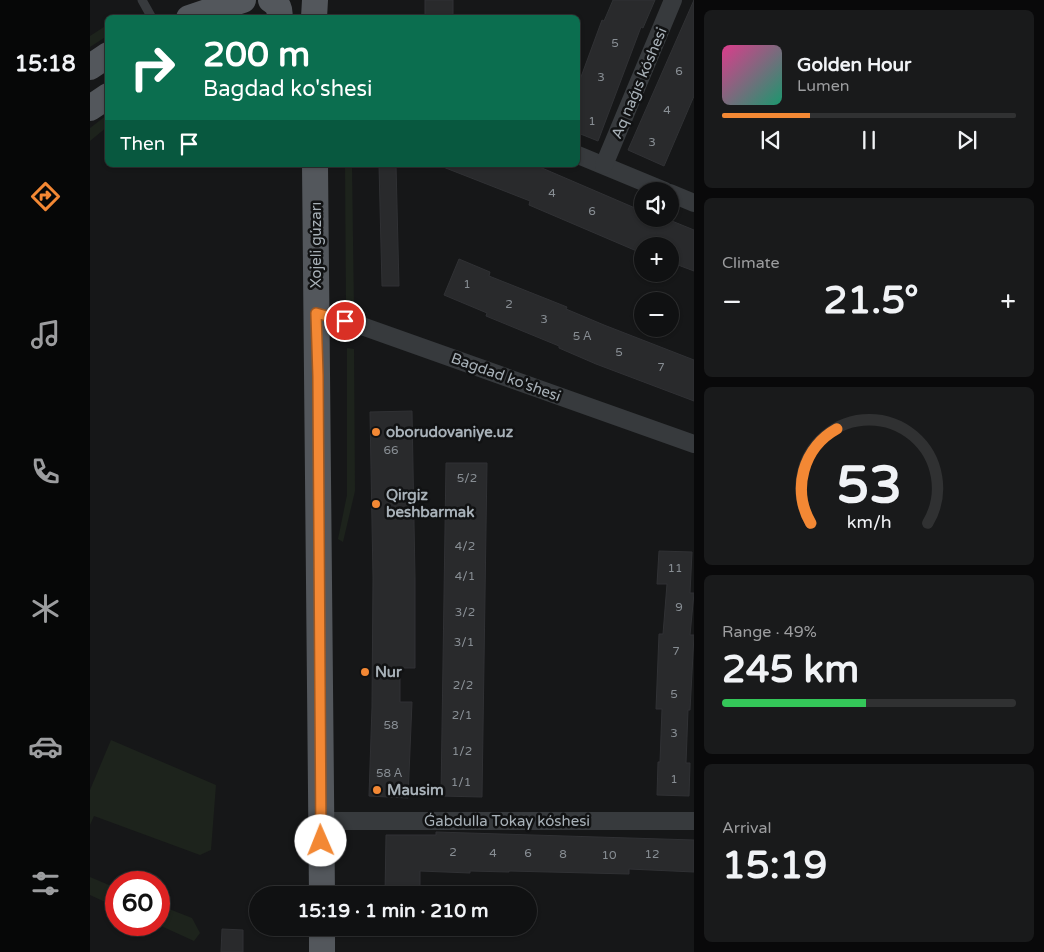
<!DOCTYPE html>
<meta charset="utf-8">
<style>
body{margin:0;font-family:"Varela Round",sans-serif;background:#191a1b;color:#f1f3f6;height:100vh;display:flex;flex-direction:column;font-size:19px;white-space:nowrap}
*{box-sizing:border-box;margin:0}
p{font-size:16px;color:#9c9d9f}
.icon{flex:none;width:28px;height:28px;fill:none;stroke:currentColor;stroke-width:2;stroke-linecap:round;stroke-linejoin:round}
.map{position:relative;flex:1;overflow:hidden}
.side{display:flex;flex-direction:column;gap:10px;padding:10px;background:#09090a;width:350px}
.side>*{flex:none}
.hud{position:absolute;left:15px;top:15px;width:475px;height:152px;border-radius:8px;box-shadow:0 1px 4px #0004,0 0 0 1px #303132;background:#0b6e4f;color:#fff;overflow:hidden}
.fabs{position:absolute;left:544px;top:182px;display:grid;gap:10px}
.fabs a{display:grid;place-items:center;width:45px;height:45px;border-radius:50%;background:#101112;box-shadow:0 1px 4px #0004,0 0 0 1px #303132;font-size:25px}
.speed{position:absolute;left:15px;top:871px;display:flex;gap:10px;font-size:25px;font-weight:700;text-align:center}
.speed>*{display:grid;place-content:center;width:65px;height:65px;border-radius:50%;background:#101112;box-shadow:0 1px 4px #0004,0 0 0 1px #303132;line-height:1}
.speed .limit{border:8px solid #d22;background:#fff;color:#111}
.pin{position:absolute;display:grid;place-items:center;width:42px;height:42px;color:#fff;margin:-21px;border:2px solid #fff;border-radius:50%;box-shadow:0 1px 5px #0007}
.me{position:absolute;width:55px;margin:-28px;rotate:359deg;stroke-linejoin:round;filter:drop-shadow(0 0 4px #0008)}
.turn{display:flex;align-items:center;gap:18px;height:105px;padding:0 15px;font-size:22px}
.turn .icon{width:65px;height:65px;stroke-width:2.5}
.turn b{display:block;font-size:35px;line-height:42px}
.then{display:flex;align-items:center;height:48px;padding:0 15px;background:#0003;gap:10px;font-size:19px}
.big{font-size:38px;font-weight:700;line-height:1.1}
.side .card{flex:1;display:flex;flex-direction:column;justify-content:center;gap:8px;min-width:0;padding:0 18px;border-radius:8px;background:#191a1b}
.side .dial{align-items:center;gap:0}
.dial svg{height:130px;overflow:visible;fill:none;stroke:#303132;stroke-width:7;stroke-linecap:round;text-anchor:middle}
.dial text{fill:#f1f3f6;stroke:none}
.song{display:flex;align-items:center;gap:15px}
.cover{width:60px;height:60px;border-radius:8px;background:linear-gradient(135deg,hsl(330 70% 55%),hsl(160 70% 35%))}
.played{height:5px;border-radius:2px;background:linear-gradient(90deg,#f38834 30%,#303132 30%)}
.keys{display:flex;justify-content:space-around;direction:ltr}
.heat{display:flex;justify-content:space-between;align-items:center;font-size:28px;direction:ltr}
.charge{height:8px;border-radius:4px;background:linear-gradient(90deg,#34c759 49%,#303132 0)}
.trip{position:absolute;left:159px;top:886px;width:288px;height:50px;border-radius:25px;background:#101112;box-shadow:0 1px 4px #0004,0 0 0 1px #303132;font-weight:700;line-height:50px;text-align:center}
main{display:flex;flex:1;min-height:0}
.dock{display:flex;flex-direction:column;width:90px;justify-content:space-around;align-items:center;background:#060707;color:#9c9d9f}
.dock .icon{width:35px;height:35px}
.dock .selected{color:#f38834}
.dock b{font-size:22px;color:#f1f3f6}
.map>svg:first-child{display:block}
.green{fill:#1d231c}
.building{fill:#292a2c;stroke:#303134}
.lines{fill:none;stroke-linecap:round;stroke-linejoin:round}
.lane{stroke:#373a3d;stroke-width:9}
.street{stroke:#373a3d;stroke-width:18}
.primary{stroke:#53575c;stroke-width:26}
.route-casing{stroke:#9e5822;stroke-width:12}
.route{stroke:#f38834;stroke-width:9}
.poi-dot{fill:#f38834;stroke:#111213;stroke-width:2}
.labels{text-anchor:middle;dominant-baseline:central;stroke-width:5;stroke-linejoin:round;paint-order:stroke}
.number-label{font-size:12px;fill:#888e94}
.street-label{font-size:15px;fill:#a8b1b8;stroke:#111213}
.poi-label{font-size:15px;font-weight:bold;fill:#a8b1b8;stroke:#111213;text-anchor:start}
</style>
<main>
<nav class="dock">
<b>15:18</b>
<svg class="icon selected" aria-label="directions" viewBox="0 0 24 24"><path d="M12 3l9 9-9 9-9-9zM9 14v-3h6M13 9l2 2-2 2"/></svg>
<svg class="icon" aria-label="music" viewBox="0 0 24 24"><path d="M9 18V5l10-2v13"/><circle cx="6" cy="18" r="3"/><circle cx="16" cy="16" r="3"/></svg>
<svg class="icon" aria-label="phone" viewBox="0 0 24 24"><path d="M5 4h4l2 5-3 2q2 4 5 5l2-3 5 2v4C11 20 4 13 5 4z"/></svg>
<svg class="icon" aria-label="climate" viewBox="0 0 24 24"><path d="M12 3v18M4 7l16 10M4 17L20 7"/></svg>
<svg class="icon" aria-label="car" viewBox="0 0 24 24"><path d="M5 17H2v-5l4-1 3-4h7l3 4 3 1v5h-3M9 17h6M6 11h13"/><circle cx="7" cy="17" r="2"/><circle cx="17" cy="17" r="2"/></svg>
<svg class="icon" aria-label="filters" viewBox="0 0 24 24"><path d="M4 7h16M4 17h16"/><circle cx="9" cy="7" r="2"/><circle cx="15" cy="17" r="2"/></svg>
</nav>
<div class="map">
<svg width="604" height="952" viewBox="0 0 604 952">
<rect width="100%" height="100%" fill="#161718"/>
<g class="green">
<polygon points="17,25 17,36 0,47 0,36"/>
<polygon points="17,115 17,127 0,141 0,128"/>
<polygon points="255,165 262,165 264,311 256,308"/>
<polygon points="257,348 264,349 265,491 253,542 248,539 257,495"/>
<polygon points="21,740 126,785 121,850 110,855 4,816 0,825 0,790"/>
<polygon points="0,877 26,888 26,907 0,895"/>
<polygon points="69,905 102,918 110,933 104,941 69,925"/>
</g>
<g class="building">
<rect x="335" y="0" width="28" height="18"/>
<polygon points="523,0 565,0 553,28 551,27 508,141 488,133 488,85 512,20 514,21"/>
<polygon points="604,0 604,96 574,166 538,150"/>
<polygon points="289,165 306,165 309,286 292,286"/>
<polygon points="348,165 445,165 552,211 552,219 577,219 604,230 604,271 580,262 580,246 552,246 549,252 439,205 440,201"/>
<polygon points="369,259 400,272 399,276 477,307 476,309 514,325 604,360 604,401 506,364 469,348 469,346 396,316 397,313 354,295"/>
<polygon points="322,411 325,578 325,668 310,668 310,702 322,702 318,798 279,796 282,707 283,578 280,412"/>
<polygon points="356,463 397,463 392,797 351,796"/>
<polygon points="569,551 602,552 600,593 604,593 600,635 604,635 600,710 598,710 596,763 600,763 599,796 567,795 568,762 570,762 572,709 566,709 569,634 573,634 577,584 567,584"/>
<polygon points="346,832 604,840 604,872 539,869 539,874 419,871 419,872 380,871 380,873 330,871 330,895 295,895 296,835 346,835"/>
<polygon points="132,929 153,930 153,952 131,952"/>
</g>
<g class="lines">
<polyline class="lane" points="52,0 62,18"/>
<g class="street">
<polyline points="488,155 575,191"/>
<polyline points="514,165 583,0"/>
<polyline points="580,193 604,203"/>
<polyline points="226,313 269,325 604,444"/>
<polyline points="231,821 604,821"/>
</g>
<g class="primary">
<path d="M181,0C188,4 191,10 189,18"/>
<polyline points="99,18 153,0"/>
<polyline points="224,18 225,0"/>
<polyline points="0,67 18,55"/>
<polyline points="0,108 18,96"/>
<polyline points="225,165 232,895"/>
<polyline points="232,928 232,952"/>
</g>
</g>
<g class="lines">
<g class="route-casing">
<polyline id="route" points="231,841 228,376 226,313 255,321"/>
</g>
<use href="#route" class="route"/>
</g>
<g class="poi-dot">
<circle cx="286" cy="432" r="5"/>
<circle cx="286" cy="504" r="5"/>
<circle cx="275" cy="672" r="5"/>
<circle cx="287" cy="790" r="5"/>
</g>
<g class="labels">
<g class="number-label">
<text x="525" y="43">5</text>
<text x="589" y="71">6</text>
<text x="511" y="77">3</text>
<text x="577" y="110">4</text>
<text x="502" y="121">1</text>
<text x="562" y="142">3</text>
<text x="462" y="193">4</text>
<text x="502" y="211">6</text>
<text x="377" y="284">1</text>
<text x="419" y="304">2</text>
<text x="454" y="319">3</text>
<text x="492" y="336">5 А</text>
<text x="529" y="352">5</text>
<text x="571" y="367">7</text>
<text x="301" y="450">66</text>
<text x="377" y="478">5/2</text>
<text x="375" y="546">4/2</text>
<text x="585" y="568">11</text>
<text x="375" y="576">4/1</text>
<text x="589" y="607">9</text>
<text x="375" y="612">3/2</text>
<text x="374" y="642">3/1</text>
<text x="586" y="651">7</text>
<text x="373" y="685">2/2</text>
<text x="584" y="694">5</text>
<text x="372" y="715">2/1</text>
<text x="301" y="725">58</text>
<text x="584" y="733">3</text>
<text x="372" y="751">1/2</text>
<text x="299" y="773">58 А</text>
<text x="584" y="779">1</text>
<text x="371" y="782">1/1</text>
<text x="363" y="852">2</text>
<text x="403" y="853">4</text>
<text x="438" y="853">6</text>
<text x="473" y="854">8</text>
<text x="562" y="854">12</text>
<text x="519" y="855">10</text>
</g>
<g class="street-label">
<text transform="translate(549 83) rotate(-67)">Aq naǵıs kóshesi</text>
<text transform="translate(226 245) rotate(-90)">Xojeli gúzarı</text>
<text transform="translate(416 377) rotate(20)">Bagdad ko'shesi</text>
<text x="417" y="821">Ǵabdulla Tokay kóshesi</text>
</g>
<g class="poi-label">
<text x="296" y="432">oborudovaniye.uz</text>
<text x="296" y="495">Qirgiz<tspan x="296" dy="17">beshbarmak</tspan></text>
<text x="285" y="672">Nur</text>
<text x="297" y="790">Mausim</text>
</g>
</g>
</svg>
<div class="fabs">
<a><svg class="icon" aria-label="sound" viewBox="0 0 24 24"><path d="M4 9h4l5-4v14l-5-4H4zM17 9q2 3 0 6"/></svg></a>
<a>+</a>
<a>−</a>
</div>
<div class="speed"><div class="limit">60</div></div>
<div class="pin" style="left:255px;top:321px;background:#d93025"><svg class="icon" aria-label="arrive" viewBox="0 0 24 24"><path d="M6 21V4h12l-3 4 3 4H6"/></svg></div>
<svg class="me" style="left:231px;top:841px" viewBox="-20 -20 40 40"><circle r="19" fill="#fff"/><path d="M0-13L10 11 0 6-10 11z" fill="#f38834"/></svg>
<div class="trip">15:19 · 1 min · 210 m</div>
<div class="hud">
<div class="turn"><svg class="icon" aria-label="right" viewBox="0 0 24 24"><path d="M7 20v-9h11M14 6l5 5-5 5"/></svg><div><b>200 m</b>Bagdad ko'shesi</div></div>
<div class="then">Then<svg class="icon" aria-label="arrive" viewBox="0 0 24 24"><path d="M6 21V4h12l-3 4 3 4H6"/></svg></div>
</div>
</div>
<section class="side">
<div class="card">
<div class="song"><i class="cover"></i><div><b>Golden Hour</b><p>Lumen</p></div></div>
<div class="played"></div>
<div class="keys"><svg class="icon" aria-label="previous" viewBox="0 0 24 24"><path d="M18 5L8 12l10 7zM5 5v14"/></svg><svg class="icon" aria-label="pause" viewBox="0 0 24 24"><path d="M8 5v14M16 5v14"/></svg><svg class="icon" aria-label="next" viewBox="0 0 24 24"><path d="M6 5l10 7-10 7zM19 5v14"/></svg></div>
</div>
<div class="card"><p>Climate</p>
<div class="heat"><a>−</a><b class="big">21.5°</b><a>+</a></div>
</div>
<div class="card dial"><svg viewBox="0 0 100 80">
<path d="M14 69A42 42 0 1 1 86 69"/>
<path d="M14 69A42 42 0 0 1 30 11" stroke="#f38834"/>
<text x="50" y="56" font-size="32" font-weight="700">53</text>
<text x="50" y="72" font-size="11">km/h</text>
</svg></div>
<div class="card"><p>Range · 49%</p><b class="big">245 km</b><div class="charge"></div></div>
<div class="card"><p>Arrival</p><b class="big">15:19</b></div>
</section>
</main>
